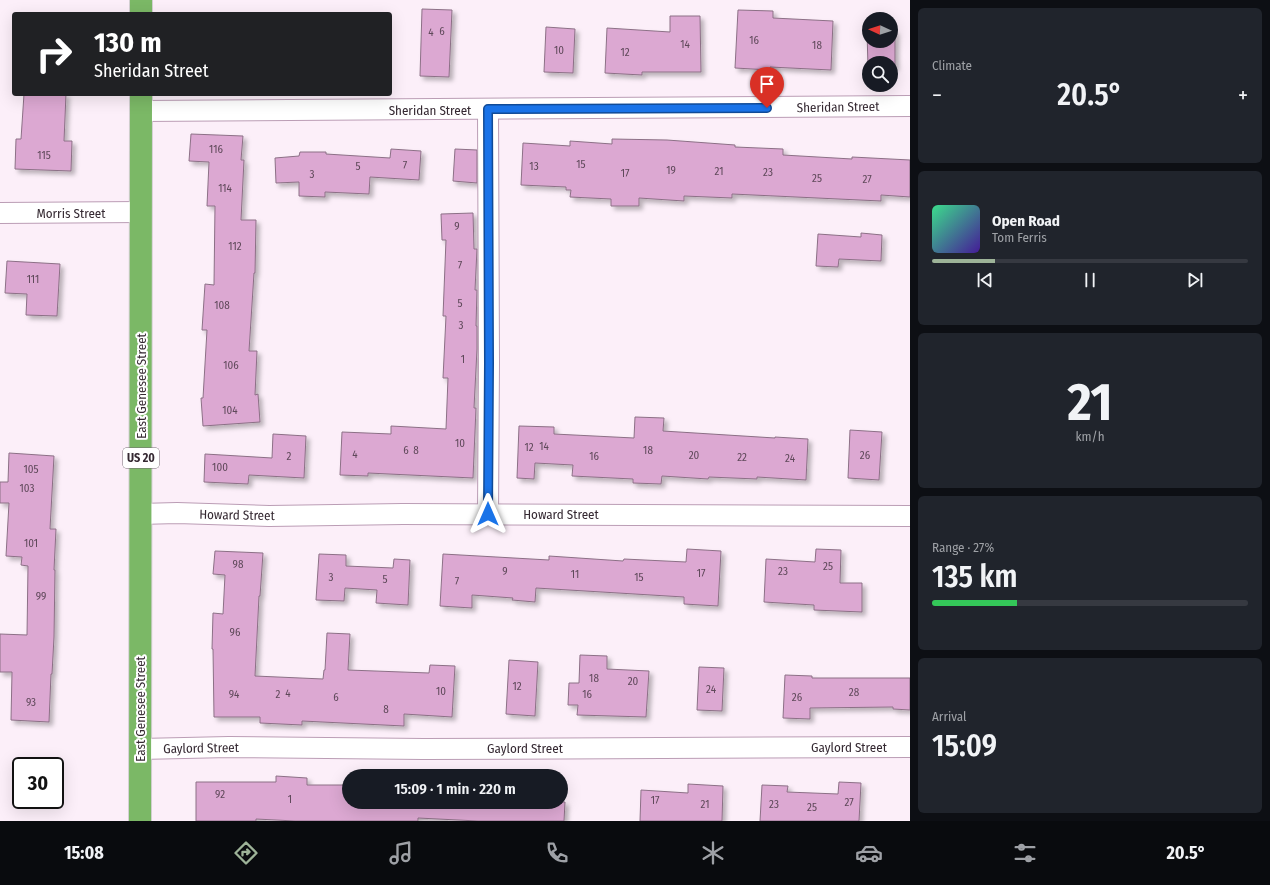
<!DOCTYPE html>
<meta charset="utf-8">
<style>
body{margin:0;font-family:"Fira Sans Condensed",sans-serif;background:#20242c;color:#f1f3f6;height:100vh;display:flex;flex-direction:column;font-size:15px;white-space:nowrap}
*{box-sizing:border-box;margin:0}
p{font-size:13px;color:#9ea1a6}
.icon{flex:none;width:22px;height:22px;fill:none;stroke:currentColor;stroke-width:2;stroke-linecap:round;stroke-linejoin:round}
.map{position:relative;flex:1;overflow:hidden}
.details{display:flex;flex-direction:column;gap:8px;padding:8px;background:#0d0f14;width:360px}
.details>*{flex:none}
.hud{position:absolute;left:12px;top:12px;width:380px;height:84px;border-radius:4px;box-shadow:0 4px 16px #0002;background:#202124;color:#fff;overflow:hidden}
.needle{width:26px;rotate:273deg}
.fabs{position:absolute;left:862px;top:12px;display:grid;gap:8px}
.fabs a{display:grid;place-items:center;width:36px;height:36px;border-radius:50%;background:#171b24;box-shadow:0 4px 16px #0002;font-size:20px}
.speed{position:absolute;left:12px;top:757px;display:flex;gap:8px;font-size:20px;font-weight:700;text-align:center}
.speed>*{display:grid;place-content:center;width:52px;height:52px;border-radius:50%;background:#171b24;box-shadow:0 4px 16px #0002;line-height:1}
.speed .limit{border:2px solid #111;border-radius:6px;background:#fff;color:#111}
.pin{position:absolute;display:grid;place-items:center;width:34px;height:34px;color:#fff;margin:-41px -17px;border-radius:50% 50% 50% 0;rotate:-45deg;box-shadow:0 0 4px #0007}
.pin .icon{rotate:45deg}
.me{position:absolute;width:44px;margin:-22px;rotate:0deg;stroke-linejoin:round;filter:drop-shadow(0 0 3px #0008)}
.turn{display:flex;align-items:center;gap:14px;height:84px;padding:0 16px;font-size:18px}
.turn .icon{width:52px;height:52px;stroke-width:2.5}
.turn b{display:block;font-size:28px;line-height:34px}
.big{font-size:30px;font-weight:600;line-height:1.1}
.details .tile{flex:1;display:flex;flex-direction:column;justify-content:center;gap:6px;min-width:0;padding:0 14px;border-radius:6px;background:#20242c}
.details .dial{align-items:center;gap:0}
.dial b{font-size:52px;line-height:1}
.song{display:flex;align-items:center;gap:12px}
.cover{width:48px;height:48px;border-radius:6px;background:linear-gradient(135deg,hsl(150 70% 55%),hsl(260 70% 35%))}
.played{height:4px;border-radius:2px;background:linear-gradient(90deg,#9db398 20%,#363941 20%)}
.keys{display:flex;justify-content:space-around;direction:ltr}
.heat{display:flex;justify-content:space-between;align-items:center;font-size:22px;direction:ltr}
.charge{height:6px;border-radius:3px;background:linear-gradient(90deg,#34c759 27%,#363941 0)}
.trip{position:absolute;left:342px;top:769px;width:226px;height:40px;border-radius:20px;background:#171b24;box-shadow:0 4px 16px #0002;font-weight:600;line-height:40px;text-align:center}
.tabs{display:flex;height:64px;justify-content:space-around;align-items:center;background:#090b0e;color:#9ea1a6}
.tabs .icon{width:28px;height:28px}
.tabs .current{color:#9db398}
.tabs b{font-size:18px;color:#f1f3f6}
main{display:flex;flex:1;min-height:0}
.map>svg:first-child{display:block}
.building{fill:#dca8d2;stroke:#8c7086;filter:url(#shadow)}
.lines{fill:none;stroke-linecap:round;stroke-linejoin:round}
.street-casing{stroke:#bb9db5;stroke-width:22}
.highway-casing{stroke:#d3d0d2;stroke-width:24}
.street{stroke:#fff;stroke-width:20}
.highway{stroke:#7bb866;stroke-width:22}
.route-casing{stroke:#114b97;stroke-width:10}
.route{stroke:#1a73e8;stroke-width:7}
.labels{text-anchor:middle;dominant-baseline:central;stroke-width:4;stroke-linejoin:round;paint-order:stroke}
.number-label{font-size:11px;fill:#5f495a}
.shield{fill:#fff;stroke:#726970;stroke-width:1}
.shield-label{font-size:12px;font-weight:bold;fill:#352932}
.street-label{font-size:13px;fill:#352932;stroke:#fff}
</style>
<main>
<div class="map">
<svg width="910" height="821" viewBox="0 0 910 821">
<defs>
<filter id="shadow"><feDropShadow dx="3.5" dy="3.5" stdDeviation="2" flood-color="#0004"/></filter>
</defs>
<rect width="100%" height="100%" fill="#fceff9"/>
<g class="building">
<polygon points="422,9 452,10 449,77 420,76"/>
<polygon points="738,10 773,11 773,18 833,21 831,70 770,67 770,70 735,68"/>
<polygon points="670,16 700,16 701,72 642,72 642,75 605,73 607,28 670,32"/>
<polygon points="546,27 575,29 573,73 544,72"/>
<polygon points="867,31 869,31 869,41 891,41 891,31 895,31 895,67 891,67 891,63 869,63 869,67 868,67"/>
<polygon points="24,94 66,94 64,141 72,141 71,171 15,169 16,139 21,139"/>
<polygon points="191,134 243,136 241,160 244,160 241,220 256,220 255,273 254,273 249,351 257,351 255,395 258,394 260,422 203,426 201,398 203,398 207,330 202,330 205,284 214,285 215,206 207,206 209,162 189,161"/>
<polygon points="612,139 667,140 735,145 735,147 783,149 783,155 852,159 852,157 910,160 910,197 881,195 881,201 732,194 732,198 684,196 684,201 639,198 639,206 611,206 611,199 570,197 571,190 566,190 566,187 521,185 523,143 570,146 570,141 612,144"/>
<polygon points="391,149 421,151 419,180 370,177 369,194 325,192 325,197 299,196 299,182 276,183 275,158 299,156 300,152 326,152 326,154 390,158"/>
<polygon points="455,149 477,150 477,183 453,181"/>
<polygon points="473,213 474,249 477,249 475,290 477,290 476,326 477,326 477,349 474,408 476,408 473,478 368,473 368,476 340,475 342,432 391,434 391,426 446,429 448,378 443,378 446,316 443,316 446,240 442,240 441,214"/>
<polygon points="861,233 882,235 881,261 839,259 838,267 816,266 818,234 861,237"/>
<polygon points="7,261 60,264 57,316 26,315 27,294 5,293"/>
<polygon points="635,417 664,418 663,431 775,438 775,437 808,439 806,480 757,477 757,479 709,477 708,479 662,476 661,484 633,483 633,479 572,476 573,465 535,463 534,479 517,478 519,426 554,427 554,434 634,438"/>
<polygon points="850,430 882,432 879,480 848,478"/>
<polygon points="273,434 306,436 304,478 249,475 248,484 204,482 205,454 272,458"/>
<polygon points="9,453 54,456 50,529 56,529 54,570 55,570 54,637 52,674 51,674 49,722 11,720 12,672 0,672 0,634 27,635 28,566 21,565 22,557 6,556 9,503 0,503 0,482 8,482"/>
<polygon points="687,549 721,551 718,606 684,604 684,597 536,588 535,602 512,600 513,598 472,595 472,608 440,606 443,554 549,560 549,556 623,561 624,559 686,562"/>
<polygon points="816,549 841,550 840,583 862,583 862,612 814,610 814,605 764,602 766,559 815,562"/>
<polygon points="215,551 263,553 260,596 259,596 255,676 323,679 324,670 325,670 327,633 350,634 348,670 429,673 430,665 455,666 452,717 404,714 404,726 302,721 302,725 260,723 260,717 214,717 213,649 212,649 213,613 223,614 225,575 213,574"/>
<polygon points="319,554 346,555 346,566 393,568 394,559 410,560 408,605 376,603 377,590 345,588 344,601 316,600"/>
<polygon points="580,655 607,656 607,669 649,671 646,717 577,715 578,705 568,705 569,683 579,683"/>
<polygon points="509,660 538,662 535,716 506,714"/>
<polygon points="699,667 724,668 722,711 697,710"/>
<polygon points="785,675 812,676 812,678 910,678 910,710 893,709 893,707 810,708 810,719 783,718"/>
<polygon points="276,776 307,778 307,785 349,785 349,802 565,802 564,821 478,821 418,818 418,821 295,821 256,819 256,821 196,821 196,782 276,782"/>
<polygon points="839,782 861,783 859,821 760,821 762,785 788,786 787,792 838,794"/>
<polygon points="688,784 723,786 722,821 640,821 641,790 688,793"/>
</g>
<g class="lines">
<g class="street-casing">
<g id="street">
<polyline points="488,109 489,363 488,514"/>
<polyline points="141,111 910,106"/>
<polyline points="0,213 141,212"/>
<polyline points="140,514 177,513 269,516 403,514 910,516"/>
<polyline points="140,749 229,747 424,749 910,747"/>
</g>
</g>
<g class="highway-casing">
<g id="highway">
<polyline points="141,0 141,14"/>
<polyline points="140,821 141,94"/>
</g>
</g>
<use href="#street" class="street"/>
<use href="#highway" class="highway"/>
</g>
<g class="lines">
<g class="route-casing">
<polyline id="route" points="488,514 489,363 488,109 767,108"/>
</g>
<use href="#route" class="route"/>
</g>
<g class="labels">
<g class="number-label">
<text x="442" y="31">6</text>
<text x="431" y="32">4</text>
<text x="754" y="40">16</text>
<text x="685" y="44">14</text>
<text x="817" y="45">18</text>
<text x="559" y="50">10</text>
<text x="625" y="52">12</text>
<text x="216" y="149">116</text>
<text x="44" y="155">115</text>
<text x="581" y="164">15</text>
<text x="405" y="165">7</text>
<text x="358" y="166">5</text>
<text x="534" y="166">13</text>
<text x="671" y="170">19</text>
<text x="719" y="171">21</text>
<text x="768" y="172">23</text>
<text x="625" y="173">17</text>
<text x="312" y="174">3</text>
<text x="817" y="178">25</text>
<text x="867" y="179">27</text>
<text x="225" y="188">114</text>
<text x="457" y="226">9</text>
<text x="235" y="246">112</text>
<text x="460" y="265">7</text>
<text x="33" y="279">111</text>
<text x="460" y="303">5</text>
<text x="222" y="305">108</text>
<text x="461" y="325">3</text>
<text x="463" y="359">1</text>
<text x="231" y="365">106</text>
<text x="230" y="410">104</text>
<text x="460" y="443">10</text>
<text x="544" y="446">14</text>
<text x="529" y="447">12</text>
<text x="406" y="450">6</text>
<text x="416" y="450">8</text>
<text x="648" y="450">18</text>
<text x="355" y="454">4</text>
<text x="694" y="455">20</text>
<text x="865" y="455">26</text>
<text x="289" y="456">2</text>
<text x="594" y="456">16</text>
<text x="742" y="457">22</text>
<text x="790" y="458">24</text>
<text x="220" y="467">100</text>
<text x="31" y="469">105</text>
<text x="27" y="488">103</text>
<text x="31" y="543">101</text>
<text x="238" y="564">98</text>
<text x="828" y="566">25</text>
<text x="505" y="571">9</text>
<text x="783" y="571">23</text>
<text x="701" y="573">17</text>
<text x="575" y="574">11</text>
<text x="331" y="577">3</text>
<text x="639" y="577">15</text>
<text x="385" y="579">5</text>
<text x="457" y="581">7</text>
<text x="41" y="596">99</text>
<text x="235" y="632">96</text>
<text x="594" y="678">18</text>
<text x="633" y="681">20</text>
<text x="517" y="686">12</text>
<text x="711" y="689">24</text>
<text x="441" y="691">10</text>
<text x="854" y="692">28</text>
<text x="288" y="693">4</text>
<text x="234" y="694">94</text>
<text x="278" y="694">2</text>
<text x="587" y="694">16</text>
<text x="336" y="697">6</text>
<text x="797" y="697">26</text>
<text x="31" y="702">93</text>
<text x="386" y="709">8</text>
<text x="220" y="794">92</text>
<text x="290" y="799">1</text>
<text x="655" y="800">17</text>
<text x="849" y="802">27</text>
<text x="705" y="804">21</text>
<text x="774" y="804">23</text>
<text x="812" y="807">25</text>
</g>
<rect class="shield" x="123" y="448" width="36" height="20" rx="3"/>
<g class="shield-label">
<text x="141" y="458">US 20</text>
</g>
<g class="street-label">
<text transform="translate(838 107) rotate(-1)">Sheridan Street</text>
<text x="430" y="110">Sheridan Street</text>
<text x="71" y="213">Morris Street</text>
<text transform="translate(141 386) rotate(-90)">East Genesee Street</text>
<text x="561" y="514">Howard Street</text>
<text transform="translate(237 515) rotate(1)">Howard Street</text>
<text transform="translate(140 709) rotate(-90)">East Genesee Street</text>
<text x="849" y="747">Gaylord Street</text>
<text transform="translate(201 748) rotate(-1)">Gaylord Street</text>
<text x="525" y="748">Gaylord Street</text>
</g>
</g>
</svg>
<div class="fabs">
<a><svg class="needle" viewBox="-14 -14 28 28"><path d="M0-13l5 13h-10z" fill="#e53935"/><path d="M0 13l5-13h-10z" fill="#9ea1a6"/></svg></a>
<a><svg class="icon" aria-label="search" viewBox="0 0 24 24"><circle cx="10" cy="10" r="6"/><path d="M15 15l6 6"/></svg></a>
</div>
<div class="speed"><div class="limit">30</div></div>
<div class="pin" style="left:767px;top:108px;background:#d93025"><svg class="icon" aria-label="arrive" viewBox="0 0 24 24"><path d="M6 21V4h12l-3 4 3 4H6"/></svg></div>
<svg class="me" style="left:488px;top:514px" viewBox="-20 -20 40 40"><path d="M0-17L14 15 0 8-14 15z" fill="#1a73e8" stroke="#fff" stroke-width="4"/></svg>
<div class="trip">15:09 · 1 min · 220 m</div>
<div class="hud">
<div class="turn"><svg class="icon" aria-label="right" viewBox="0 0 24 24"><path d="M7 20v-9h11M14 6l5 5-5 5"/></svg><div><b>130 m</b>Sheridan Street</div></div>
</div>
</div>
<section class="details">
<div class="tile"><p>Climate</p>
<div class="heat"><a>−</a><b class="big">20.5°</b><a>+</a></div>
</div>
<div class="tile">
<div class="song"><i class="cover"></i><div><b>Open Road</b><p>Tom Ferris</p></div></div>
<div class="played"></div>
<div class="keys"><svg class="icon" aria-label="previous" viewBox="0 0 24 24"><path d="M18 5L8 12l10 7zM5 5v14"/></svg><svg class="icon" aria-label="pause" viewBox="0 0 24 24"><path d="M8 5v14M16 5v14"/></svg><svg class="icon" aria-label="next" viewBox="0 0 24 24"><path d="M6 5l10 7-10 7zM19 5v14"/></svg></div>
</div>
<div class="tile dial"><b>21</b><p>km/h</p></div>
<div class="tile"><p>Range · 27%</p><b class="big">135 km</b><div class="charge"></div></div>
<div class="tile"><p>Arrival</p><b class="big">15:09</b></div>
</section>
</main>
<nav class="tabs">
<b>15:08</b>
<svg class="icon current" aria-label="directions" viewBox="0 0 24 24"><path d="M12 3l9 9-9 9-9-9zM9 14v-3h6M13 9l2 2-2 2"/></svg>
<svg class="icon" aria-label="music" viewBox="0 0 24 24"><path d="M9 18V5l10-2v13"/><circle cx="6" cy="18" r="3"/><circle cx="16" cy="16" r="3"/></svg>
<svg class="icon" aria-label="phone" viewBox="0 0 24 24"><path d="M5 4h4l2 5-3 2q2 4 5 5l2-3 5 2v4C11 20 4 13 5 4z"/></svg>
<svg class="icon" aria-label="climate" viewBox="0 0 24 24"><path d="M12 3v18M4 7l16 10M4 17L20 7"/></svg>
<svg class="icon" aria-label="car" viewBox="0 0 24 24"><path d="M5 17H2v-5l4-1 3-4h7l3 4 3 1v5h-3M9 17h6M6 11h13"/><circle cx="7" cy="17" r="2"/><circle cx="17" cy="17" r="2"/></svg>
<svg class="icon" aria-label="filters" viewBox="0 0 24 24"><path d="M4 7h16M4 17h16"/><circle cx="9" cy="7" r="2"/><circle cx="15" cy="17" r="2"/></svg>
<b>20.5°</b>
</nav>
